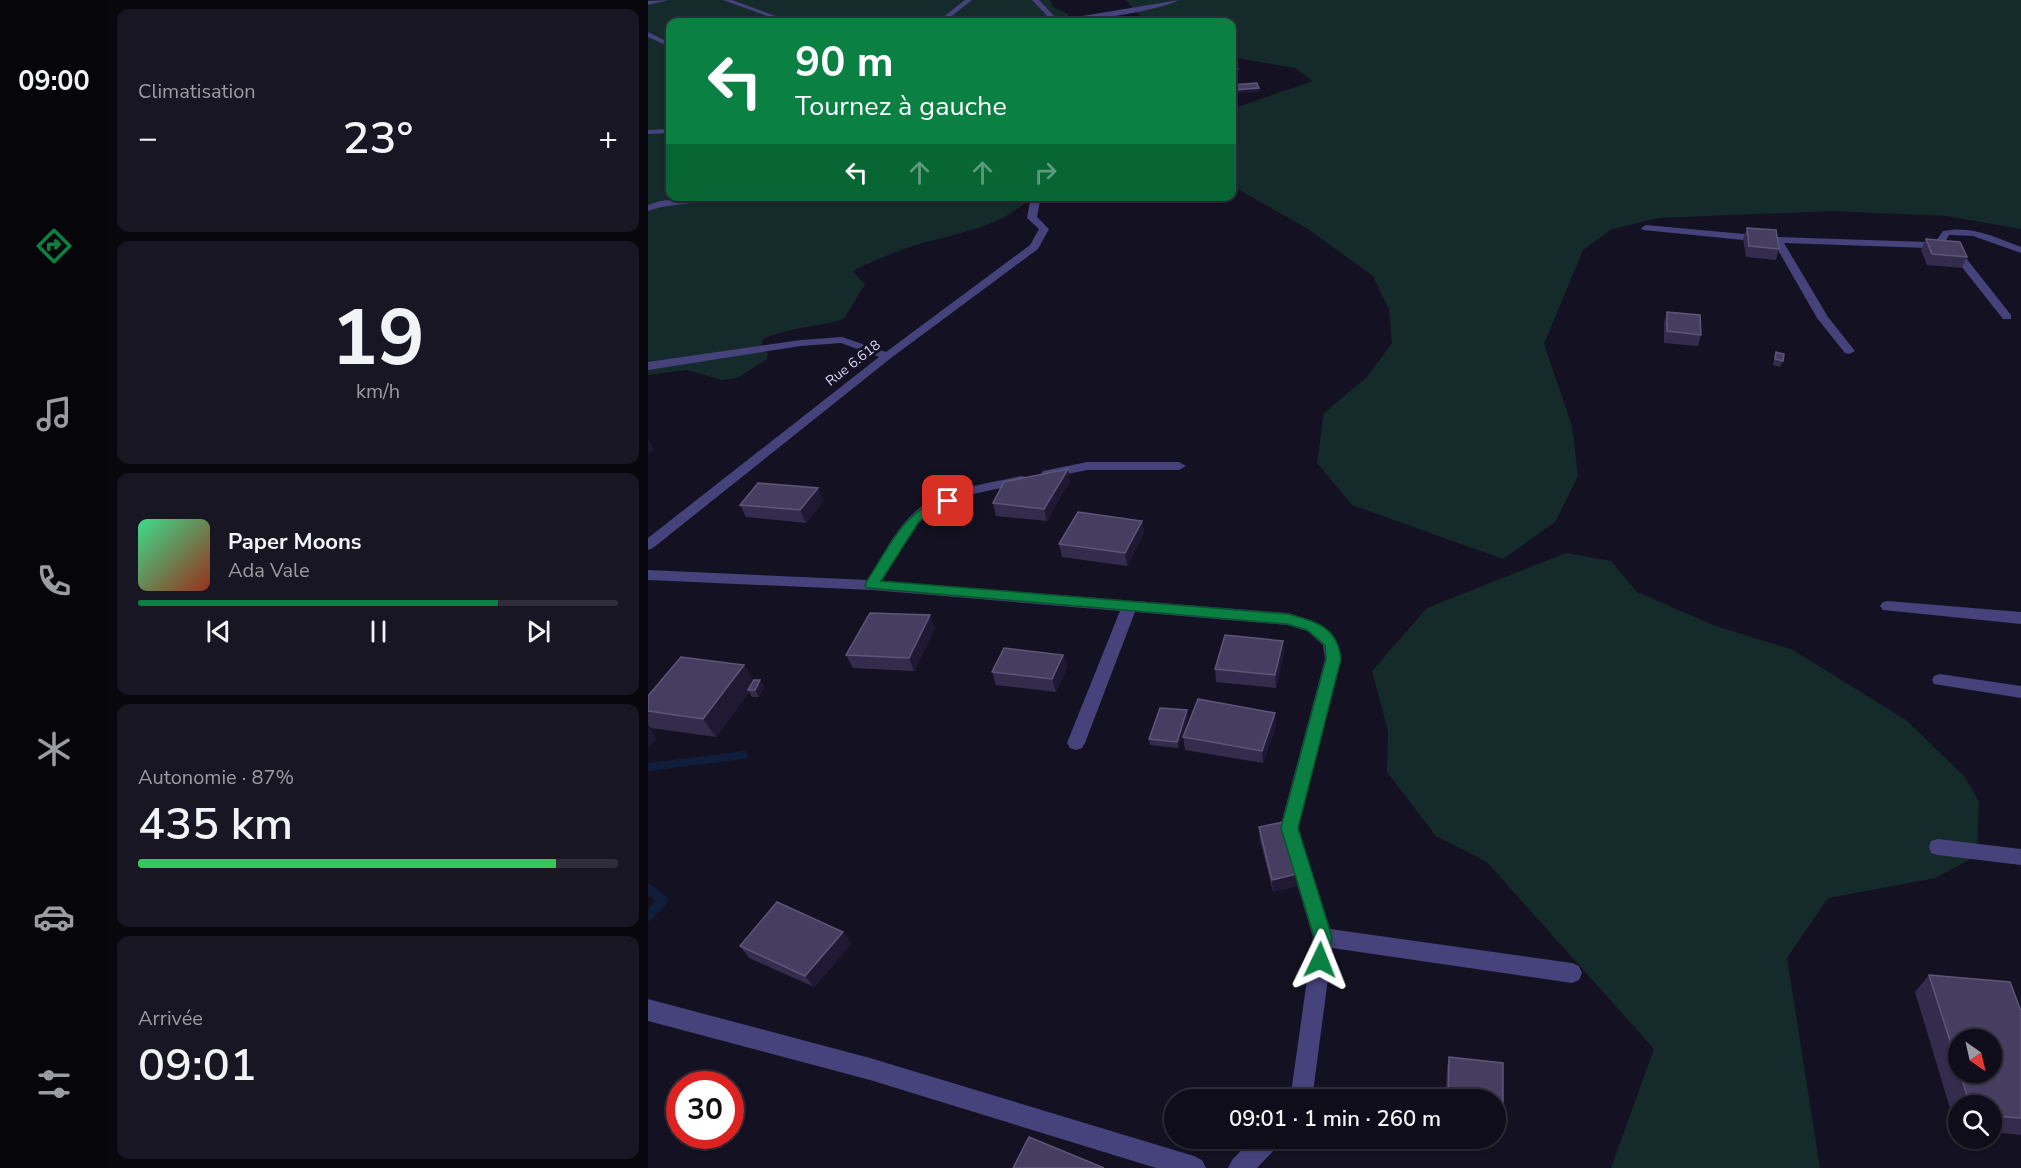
<!DOCTYPE html>
<html lang="fr">
<meta charset="utf-8">
<style>
body{margin:0;font-family:"Nunito Sans",sans-serif;background:#181623;color:#f1f3f6;height:100vh;display:flex;flex-direction:column;font-size:22px;white-space:nowrap}
*{box-sizing:border-box;margin:0}
p{font-size:20px;color:#9b9ca2}
.icon{flex:none;width:33px;height:33px;fill:none;stroke:currentColor;stroke-width:2;stroke-linecap:round;stroke-linejoin:round}
.map{position:relative;flex:1;overflow:hidden}
.panel{display:flex;flex-direction:column;gap:9px;padding:9px;background:#08070e;width:540px}
.panel>*{flex:none}
.hud{position:absolute;left:18px;top:18px;width:570px;height:183px;border-radius:12px;box-shadow:0 2px 4px #0004,0 0 0 2px #2f2d39;background:#0b8043;color:#fff;overflow:hidden}
.needle{width:39px;rotate:146deg}
.buttons{position:absolute;left:1300px;top:1029px;display:grid;gap:12px}
.buttons a{display:grid;place-items:center;width:54px;height:54px;border-radius:50%;background:#0f0d1a;box-shadow:0 2px 4px #0004,0 0 0 2px #2f2d39;font-size:30px}
.speed{position:absolute;left:18px;top:1071px;display:flex;gap:12px;font-size:30px;font-weight:700;text-align:center}
.speed>*{display:grid;place-content:center;width:78px;height:78px;border-radius:50%;background:#0f0d1a;box-shadow:0 2px 4px #0004,0 0 0 2px #2f2d39;line-height:1}
.speed .limit{border:9px solid #d22;background:#fff;color:#111}
.pin{position:absolute;display:grid;place-items:center;width:51px;height:51px;color:#fff;margin:-26px;border-radius:12px;box-shadow:0 3px 9px #0006}
.me{position:absolute;width:66px;margin:-33px;rotate:2deg;stroke-linejoin:round;filter:drop-shadow(0 0 4px #0008)}
.turn{display:flex;align-items:center;gap:21px;height:126px;padding:0 30px;font-size:27px}
.turn .icon{width:78px;height:78px;stroke-width:2.5}
.turn b{display:block;font-size:42px;line-height:51px}
.lanes{display:flex;align-items:center;height:57px;padding:0 30px;background:#0003;justify-content:center;gap:30px;direction:ltr}
.lanes .off{opacity:.35}
.big{font-size:45px;font-weight:600;line-height:1.1}
.panel .widget{flex:1;display:flex;flex-direction:column;justify-content:center;gap:9px;min-width:0;padding:0 21px;border-radius:12px;background:#181623}
.panel .dial{align-items:center;gap:0}
.dial b{font-size:78px;line-height:1}
.song{display:flex;align-items:center;gap:18px}
.cover{width:72px;height:72px;border-radius:9px;background:linear-gradient(135deg,hsl(150 70% 55%),hsl(10 70% 35%))}
.played{height:6px;border-radius:3px;background:linear-gradient(90deg,#0b8043 75%,#2f2d39 75%)}
.keys{display:flex;justify-content:space-around;direction:ltr}
.heat{display:flex;justify-content:space-between;align-items:center;font-size:33px;direction:ltr}
.charge{height:9px;border-radius:4px;background:linear-gradient(90deg,#34c759 87%,#2f2d39 0)}
.trip{position:absolute;left:516px;top:1089px;width:342px;height:60px;border-radius:30px;background:#0f0d1a;box-shadow:0 2px 4px #0004,0 0 0 2px #2f2d39;font-weight:600;line-height:60px;text-align:center}
main{display:flex;flex:1;min-height:0}
.menu{display:flex;flex-direction:column;width:108px;justify-content:space-around;align-items:center;background:#06050a;color:#9b9ca2}
.menu .icon{width:42px;height:42px}
.menu .active{color:#0b8043}
.menu b{font-size:27px;color:#f1f3f6}
.map>svg:first-child{display:block}
.green{fill:#152b2b}
.lines{fill:none;stroke-linecap:round;stroke-linejoin:round}
.stream-far1{stroke:#101e3b;stroke-width:8}
.stream{stroke:#101e3b;stroke-width:10}
.service{fill:#46427b;fill-rule:evenodd}
.minor{fill:#46427b;fill-rule:evenodd}
.wall{fill:#342c4d;fill-rule:evenodd}
.shaded-wall{fill:#1f1934}
.building{fill:#463e60;stroke:#5d5678;stroke-width:1.5}
.route{fill:#0b8043;stroke:#07532c;stroke-width:1.5}
.labels{text-anchor:middle;dominant-baseline:central;stroke-width:6;stroke-linejoin:round;paint-order:stroke}
.far-street-label{font-size:14px;fill:#dcd7fa;stroke:#141122}
</style>
<main>
<nav class="menu">
<b>09:00</b>
<svg class="icon active" aria-label="directions" viewBox="0 0 24 24"><path d="M12 3l9 9-9 9-9-9zM9 14v-3h6M13 9l2 2-2 2"/></svg>
<svg class="icon" aria-label="music" viewBox="0 0 24 24"><path d="M9 18V5l10-2v13"/><circle cx="6" cy="18" r="3"/><circle cx="16" cy="16" r="3"/></svg>
<svg class="icon" aria-label="phone" viewBox="0 0 24 24"><path d="M5 4h4l2 5-3 2q2 4 5 5l2-3 5 2v4C11 20 4 13 5 4z"/></svg>
<svg class="icon" aria-label="climate" viewBox="0 0 24 24"><path d="M12 3v18M4 7l16 10M4 17L20 7"/></svg>
<svg class="icon" aria-label="car" viewBox="0 0 24 24"><path d="M5 17H2v-5l4-1 3-4h7l3 4 3 1v5h-3M9 17h6M6 11h13"/><circle cx="7" cy="17" r="2"/><circle cx="17" cy="17" r="2"/></svg>
<svg class="icon" aria-label="filters" viewBox="0 0 24 24"><path d="M4 7h16M4 17h16"/><circle cx="9" cy="7" r="2"/><circle cx="15" cy="17" r="2"/></svg>
</nav>
<section class="panel">
<div class="widget"><p>Climatisation</p>
<div class="heat"><a>−</a><b class="big">23°</b><a>+</a></div>
</div>
<div class="widget dial"><b>19</b><p>km/h</p></div>
<div class="widget">
<div class="song"><i class="cover"></i><div><b>Paper Moons</b><p>Ada Vale</p></div></div>
<div class="played"></div>
<div class="keys"><svg class="icon" aria-label="previous" viewBox="0 0 24 24"><path d="M18 5L8 12l10 7zM5 5v14"/></svg><svg class="icon" aria-label="pause" viewBox="0 0 24 24"><path d="M8 5v14M16 5v14"/></svg><svg class="icon" aria-label="next" viewBox="0 0 24 24"><path d="M6 5l10 7-10 7zM19 5v14"/></svg></div>
</div>
<div class="widget"><p>Autonomie · 87%</p><b class="big">435 km</b><div class="charge"></div></div>
<div class="widget"><p>Arrivée</p><b class="big">09:01</b></div>
</section>
<div class="map">
<svg width="1373" height="1168" viewBox="0 0 1373 1168">
<rect width="100%" height="100%" fill="#141122"/>
<g class="green">
<path d="M0,0H402L405,7L420,14L422,22H22V196L384,197C352,227 315,232 274,243C251,250 230,259 208,269L205,272L217,284L196,319C169,327 141,327 115,339L113,346L120,354L119,359L89,378L74,380L38,370L0,375Z"/>
<polygon points="478,0 1373,0 1373,229 1299,216 1183,211 1011,218 964,229 935,250 896,344 924,426 930,476 907,522 855,559 704,505 669,463 676,413 719,377 744,343 741,309 725,276 660,229 584,186 584,109 665,81 647,68 584,57 584,22 501,22 488,12"/>
<polygon points="918,553 963,561 989,592 1065,625 1145,650 1258,720 1317,777 1331,802 1329,855 1288,878 1180,898 1139,958 1172,1168 963,1168 1006,1049 839,862 788,836 739,772 740,731 724,671 779,608"/>
</g>
<g class="lines">
<polyline class="stream-far1" points="0,767 96,755"/>
<polyline class="stream" points="0,889 15,900 0,916"/>
<polygon class="service" points="1302,247 1314,253 1363,315 1363,319 1355,319 1306,257 1298,252 1298,248"/>
<g class="minor">
<polygon points="21,0 0,5 0,1"/>
<polygon points="75,0 84,0 144,22 136,22"/>
<polygon points="317,0 324,0 296,22 289,22"/>
<path d="M384,0H391L410,20L531,0C508,12 432,22 405,22Z"/>
<polygon points="0,32 22,43 22,47 0,37"/>
<polygon points="22,129 22,133 0,134 0,130"/>
<polygon points="59,196 95,196 13,207 0,211 0,205 12,201"/>
<polygon points="383,196 393,196 389,217 401,229 390,249 243,358 5,548 0,550 0,538 231,357 193,343 153,346 0,370 0,362 153,340 194,337 238,352 382,245 391,229 379,218"/>
<path d="M998,225L1129,237L1279,242L1288,241L1295,231C1322,225 1348,237 1373,247V253L1325,236L1301,235L1295,246L1279,248L1136,243L1180,317L1207,351L1201,354L1197,353L1169,318L1126,243L995,230L993,228Z"/>
<polygon points="439,462 531,462 538,466 531,470 439,470 400,478 393,474 395,471"/>
<path d="M373,476L378,477L380,480L378,483C345,491 302,494 276,518C258,535 247,560 234,581L640,613C669,622 689,626 693,659L650,828L682,929L924,963L931,966L934,973L931,980L924,983L684,948L664,1100H642L665,937L632,828L677,659L675,645L659,631L639,625L487,612L437,743L434,748L428,750L422,748L419,743L472,611L224,590L0,580V570L220,580C234,557 247,529 268,511C295,488 339,484 373,476Z"/>
<polygon points="1240,601 1373,612 1373,624 1235,610 1232,606 1235,602"/>
<polygon points="1292,674 1373,686 1373,698 1286,684 1284,680 1286,676"/>
<polygon points="1290,839 1373,849 1373,865 1290,855 1283,853 1281,847 1283,841"/>
<polygon points="0,999 222,1058 546,1156 554,1160 558,1168 508,1168 222,1080 0,1021"/>
<polygon points="605,1138 633,1138 630,1146 609,1168 580,1168 584,1160"/>
</g>
</g>
<g class="wall">
<polygon points="1099,228 1131,249 1128,260 1098,257 1095,239"/>
<polygon points="1278,239 1319,257 1314,268 1279,265 1273,250"/>
<polygon points="1019,312 1053,335 1050,346 1016,343 1016,323"/>
<polygon points="1128,352 1135,361 1132,367 1125,365"/>
<polygon points="422,481 399,521 348,516 345,503"/>
<polygon points="176,500 158,523 98,517 92,505"/>
<polygon points="494,521 496,533 479,566 414,557 411,544"/>
<polygon points="287,628 266,671 205,668 198,655"/>
<polygon points="635,641 636,653 628,688 568,682 567,669"/>
<polygon points="415,655 419,667 408,692 348,685 344,672"/>
<polygon points="96,665 105,680 116,686 111,697 104,697 101,692 68,737 3,728 0,725 0,696"/>
<polygon points="539,710 540,717 530,748 502,745 501,739"/>
<polygon points="628,725 615,763 537,750 535,737"/>
<polygon points="611,827 654,885 625,892 612,840"/>
<polygon points="195,932 203,944 166,987 101,958 92,946"/>
<path d="M1281,975L1373,1011V1135L1344,1132V1106H1311V1129L1308,1128L1267,992ZM1311,1040L1344,1072H1311Z"/>
<polygon points="801,1057 855,1063 855,1106 852,1116 848,1116 848,1100 798,1100 799,1067"/>
</g>
<g class="shaded-wall">
<polygon points="590,69 591,74 584,75 584,70"/>
<polygon points="611,88 612,92 586,94 586,90"/>
<polygon points="0,438 6,449 0,454"/>
<polygon points="420,469 422,481 399,521 396,509"/>
<polygon points="170,488 176,500 158,523 152,510"/>
<polygon points="494,521 496,533 479,566 477,553"/>
<polygon points="282,615 287,628 266,671 261,658"/>
<polygon points="635,641 636,653 628,688 627,675"/>
<polygon points="415,655 419,667 408,692 404,679"/>
<polygon points="96,665 107,684 100,690 101,692 68,737 55,719"/>
<polygon points="112,680 116,686 111,697 107,690"/>
<polygon points="539,710 540,717 530,748 529,742"/>
<polygon points="627,713 628,725 615,763 614,751"/>
<polygon points="0,726 9,738 0,748"/>
<polygon points="653,873 654,885 625,892 624,880"/>
<polygon points="195,932 203,944 166,987 157,976"/>
</g>
<g class="building">
<polygon points="584,64 590,69 584,70"/>
<polygon points="609,83 611,88 586,90 584,85"/>
<polygon points="1099,228 1128,230 1131,249 1101,246"/>
<polygon points="1278,239 1312,242 1319,257 1284,254"/>
<polygon points="1019,312 1052,315 1053,335 1019,331"/>
<polygon points="1128,352 1136,354 1135,361 1127,359"/>
<polygon points="420,469 396,509 345,503 356,482"/>
<polygon points="110,483 170,488 152,510 92,505"/>
<polygon points="430,512 494,521 477,553 411,544"/>
<polygon points="222,613 282,615 261,658 198,655"/>
<polygon points="577,635 635,641 627,675 567,669"/>
<polygon points="356,648 415,655 404,679 344,672"/>
<polygon points="33,657 96,665 55,719 0,711 0,696"/>
<polygon points="106,680 112,680 107,690 100,690"/>
<polygon points="550,699 627,713 614,751 535,737"/>
<polygon points="512,708 539,710 529,742 501,739"/>
<polygon points="640,821 653,873 624,880 611,827"/>
<polygon points="129,902 195,932 157,976 92,946"/>
<polygon points="1281,975 1362,982 1373,1011 1373,1118 1344,1116 1344,1106 1322,1106 1312,1072 1344,1072 1344,1040 1311,1040 1311,1069"/>
<polygon points="801,1057 855,1063 855,1106 848,1105 848,1100 800,1099"/>
<polygon points="381,1137 456,1168 365,1168"/>
</g>
<path class="route" d="M300,497L304,498L306,501L304,504L284,511L270,523L233,581L640,614C668,622 689,626 693,659L650,828L684,937L678,966L672,969L665,966L662,960L666,937L633,828L678,659L677,645L659,630L639,624L219,588L217,585L219,581C242,546 256,508 300,497Z"/>
<g class="labels">
<g class="far-street-label">
<text transform="translate(205 363) rotate(-38)">Rue 6.618</text>
</g>
</g>
</svg>
<div class="buttons">
<a><svg class="needle" viewBox="-14 -14 28 28"><path d="M0-13l5 13h-10z" fill="#e53935"/><path d="M0 13l5-13h-10z" fill="#9b9ca2"/></svg></a>
<a><svg class="icon" aria-label="search" viewBox="0 0 24 24"><circle cx="10" cy="10" r="6"/><path d="M15 15l6 6"/></svg></a>
</div>
<div class="speed"><div class="limit">30</div></div>
<div class="pin" style="left:300px;top:501px;background:#d93025"><svg class="icon" aria-label="arrive" viewBox="0 0 24 24"><path d="M6 21V4h12l-3 4 3 4H6"/></svg></div>
<svg class="me" style="left:672px;top:960px" viewBox="-20 -20 40 40"><path d="M0-17L14 15 0 8-14 15z" fill="#0b8043" stroke="#fff" stroke-width="4"/></svg>
<div class="trip">09:01 · 1 min · 260 m</div>
<div class="hud">
<div class="turn"><svg class="icon" aria-label="left" viewBox="0 0 24 24"><path d="M17 20v-9H6M10 6l-5 5 5 5"/></svg><div><b>90 m</b>Tournez à gauche</div></div>
<div class="lanes"><svg class="icon" aria-label="left" viewBox="0 0 24 24"><path d="M17 20v-9H6M10 6l-5 5 5 5"/></svg><svg class="icon off" aria-label="ahead" viewBox="0 0 24 24"><path d="M12 20V5M6 11l6-6 6 6"/></svg><svg class="icon off" aria-label="ahead" viewBox="0 0 24 24"><path d="M12 20V5M6 11l6-6 6 6"/></svg><svg class="icon off" aria-label="right" viewBox="0 0 24 24"><path d="M7 20v-9h11M14 6l5 5-5 5"/></svg></div>
</div>
</div>
</main>
